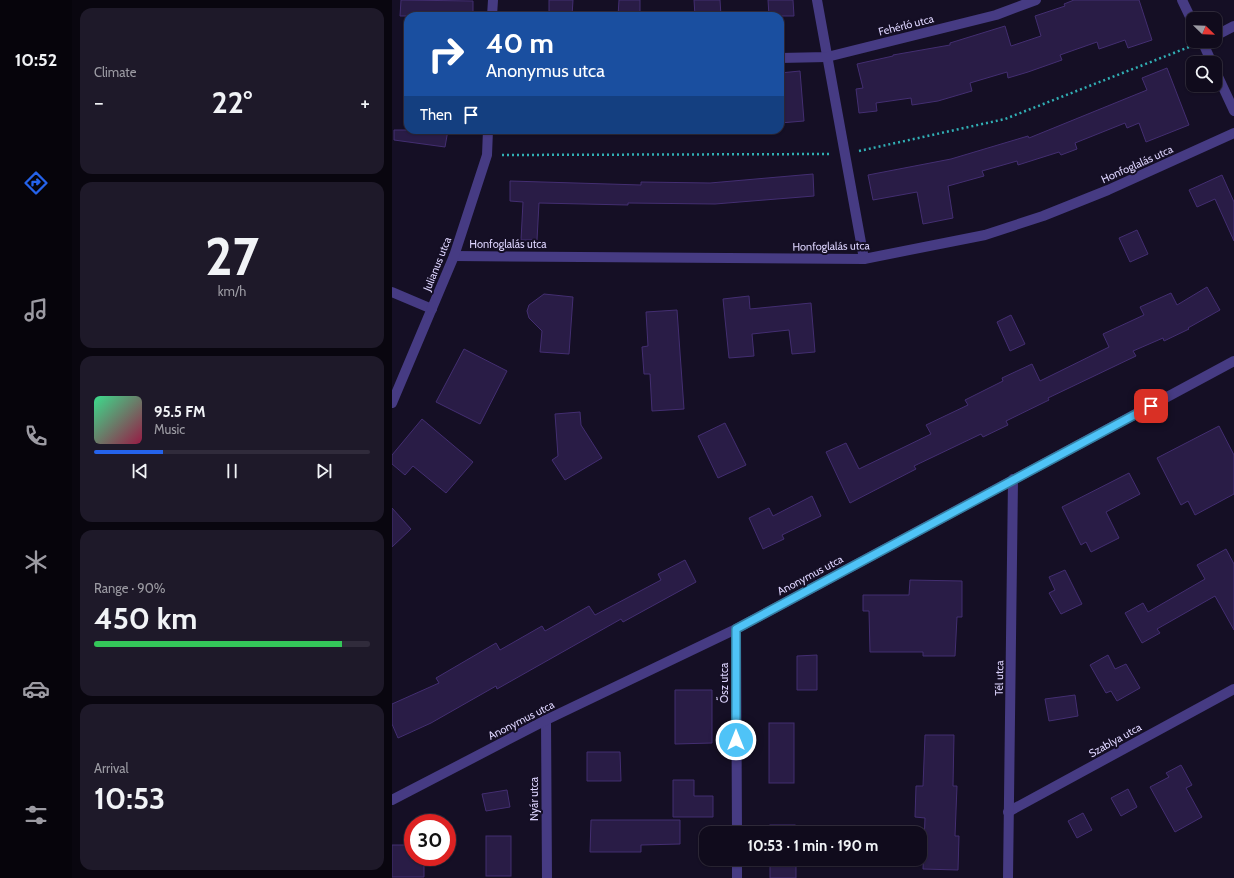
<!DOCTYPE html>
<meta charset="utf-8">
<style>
body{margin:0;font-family:Cabin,sans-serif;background:#1e1929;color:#f1f3f6;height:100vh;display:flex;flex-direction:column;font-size:15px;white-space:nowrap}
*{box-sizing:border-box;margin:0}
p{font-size:13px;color:#9c9ba3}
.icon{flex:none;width:22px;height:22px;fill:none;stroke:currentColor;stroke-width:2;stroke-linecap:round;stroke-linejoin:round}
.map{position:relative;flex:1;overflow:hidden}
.drawer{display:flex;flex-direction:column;gap:8px;padding:8px;background:#09060f;width:320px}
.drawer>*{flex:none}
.guide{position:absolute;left:12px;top:12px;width:380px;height:122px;border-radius:12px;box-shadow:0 1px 3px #0004,0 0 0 1px #302b3b;background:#1a4fa0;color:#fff;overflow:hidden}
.needle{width:26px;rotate:113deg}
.buttons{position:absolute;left:794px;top:12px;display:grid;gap:8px}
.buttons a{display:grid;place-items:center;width:36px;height:36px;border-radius:8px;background:#100b1c;box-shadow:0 1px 3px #0004,0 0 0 1px #302b3b;font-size:20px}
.speed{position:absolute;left:12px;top:814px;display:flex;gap:8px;font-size:20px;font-weight:700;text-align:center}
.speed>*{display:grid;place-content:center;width:52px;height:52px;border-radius:50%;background:#100b1c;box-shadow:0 1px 3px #0004,0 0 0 1px #302b3b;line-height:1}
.speed .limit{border:6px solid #d22;background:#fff;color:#111}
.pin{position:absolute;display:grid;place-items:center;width:34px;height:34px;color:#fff;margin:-17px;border-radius:8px;box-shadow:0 2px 6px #0006}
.me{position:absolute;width:44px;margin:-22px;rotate:0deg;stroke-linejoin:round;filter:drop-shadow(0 0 3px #0008)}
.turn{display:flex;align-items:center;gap:14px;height:84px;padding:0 16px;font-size:18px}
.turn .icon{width:52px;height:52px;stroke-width:2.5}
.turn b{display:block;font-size:28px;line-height:34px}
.then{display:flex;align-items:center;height:38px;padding:0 16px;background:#0003;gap:8px;font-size:15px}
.big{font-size:30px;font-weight:800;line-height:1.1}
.drawer .tile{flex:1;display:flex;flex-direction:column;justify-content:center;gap:6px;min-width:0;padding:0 14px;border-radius:12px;background:#1e1929}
.drawer .dial{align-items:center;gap:0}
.dial b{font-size:52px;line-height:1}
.song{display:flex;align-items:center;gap:12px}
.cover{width:48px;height:48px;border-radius:6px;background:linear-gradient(135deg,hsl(150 70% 55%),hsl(340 70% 35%))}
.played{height:4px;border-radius:2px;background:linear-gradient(90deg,#2563eb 25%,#302b3b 25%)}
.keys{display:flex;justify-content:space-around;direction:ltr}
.heat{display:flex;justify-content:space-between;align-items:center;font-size:22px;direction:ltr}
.charge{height:6px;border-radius:3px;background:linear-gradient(90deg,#34c759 90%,#302b3b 0)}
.trip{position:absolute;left:307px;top:826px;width:228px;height:40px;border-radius:12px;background:#100b1c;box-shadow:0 1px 3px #0004,0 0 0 1px #302b3b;font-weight:800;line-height:40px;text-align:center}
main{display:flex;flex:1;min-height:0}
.tabs{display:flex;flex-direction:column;width:72px;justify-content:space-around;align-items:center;background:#06040b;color:#9c9ba3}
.tabs .icon{width:28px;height:28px}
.tabs .active{color:#2563eb}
.tabs b{font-size:18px;color:#f1f3f6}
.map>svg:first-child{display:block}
.building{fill:#291c46;stroke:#432e71}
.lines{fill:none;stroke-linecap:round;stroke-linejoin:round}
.path{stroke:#31afb5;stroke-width:2.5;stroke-dasharray:2 3;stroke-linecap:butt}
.minor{stroke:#463b83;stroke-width:10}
.route-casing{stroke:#337fa1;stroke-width:10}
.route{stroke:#4fc3f7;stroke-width:7}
.labels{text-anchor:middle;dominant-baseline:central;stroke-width:4;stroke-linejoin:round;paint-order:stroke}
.street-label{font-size:11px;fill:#ddd4fe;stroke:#150f25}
</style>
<main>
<nav class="tabs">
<b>10:52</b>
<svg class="icon active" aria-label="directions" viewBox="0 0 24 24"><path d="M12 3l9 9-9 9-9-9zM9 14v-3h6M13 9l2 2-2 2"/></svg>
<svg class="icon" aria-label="music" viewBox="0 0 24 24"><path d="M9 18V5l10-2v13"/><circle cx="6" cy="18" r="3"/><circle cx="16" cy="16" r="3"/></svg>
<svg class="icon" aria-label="phone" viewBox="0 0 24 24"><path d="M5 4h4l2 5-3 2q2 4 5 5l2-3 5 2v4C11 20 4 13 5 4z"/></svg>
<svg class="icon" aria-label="climate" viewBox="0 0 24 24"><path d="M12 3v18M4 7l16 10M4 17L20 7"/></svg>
<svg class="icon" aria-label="car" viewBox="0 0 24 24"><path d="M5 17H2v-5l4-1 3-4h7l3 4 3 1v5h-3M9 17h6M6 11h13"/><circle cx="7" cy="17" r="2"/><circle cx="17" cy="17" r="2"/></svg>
<svg class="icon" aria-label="filters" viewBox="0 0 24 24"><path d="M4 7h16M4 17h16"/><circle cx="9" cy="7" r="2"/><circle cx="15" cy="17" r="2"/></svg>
</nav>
<section class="drawer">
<div class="tile"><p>Climate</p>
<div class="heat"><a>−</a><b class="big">22°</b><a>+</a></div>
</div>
<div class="tile dial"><b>27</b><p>km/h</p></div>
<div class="tile">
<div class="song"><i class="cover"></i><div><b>95.5 FM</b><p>Music</p></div></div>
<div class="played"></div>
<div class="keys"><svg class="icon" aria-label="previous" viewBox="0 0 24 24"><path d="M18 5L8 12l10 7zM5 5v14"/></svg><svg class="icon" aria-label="pause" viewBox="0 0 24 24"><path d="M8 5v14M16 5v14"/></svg><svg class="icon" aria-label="next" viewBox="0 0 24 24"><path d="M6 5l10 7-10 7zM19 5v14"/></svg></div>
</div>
<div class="tile"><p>Range · 90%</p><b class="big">450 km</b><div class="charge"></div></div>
<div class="tile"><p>Arrival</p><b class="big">10:53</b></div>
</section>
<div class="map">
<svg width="842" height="878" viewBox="0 0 842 878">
<rect width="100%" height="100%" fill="#150f25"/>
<g class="building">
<polygon points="9,0 81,1 81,16 8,16"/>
<polygon points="157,0 181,0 180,16 157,16"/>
<polygon points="227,0 248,0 248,16 226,16"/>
<polygon points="302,0 328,0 329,16 303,16"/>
<polygon points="376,0 401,0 402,16 377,16"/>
<polygon points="682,0 747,0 760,40 736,48 733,40 707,49 705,42 668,55 670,60 636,72 616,78 615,72 578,83 580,91 546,101 520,105 519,98 484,103 485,111 467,113 464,89 471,88 465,64 501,56 501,55 558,45 558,43 613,26 619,46 649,36 643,16 673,6 672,4"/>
<polygon points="775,68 797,125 754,142 747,123 735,128 733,123 683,143 685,149 669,155 667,152 626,165 625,161 590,171 592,176 556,186 561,218 531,224 525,192 481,200 476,175 559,159 636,136 637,138 755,90 750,78"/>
<polygon points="408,71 412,121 388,123 388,73"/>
<polygon points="2,130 56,130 53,147 2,140"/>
<polygon points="421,174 422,196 323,204 236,203 236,205 147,203 145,240 129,240 131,202 118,201 118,181 249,185 249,182 318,183"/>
<polygon points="830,175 842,202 842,241 823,199 805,207 797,190"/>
<polygon points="745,230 756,254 738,262 727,238"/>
<polygon points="815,287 828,310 796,328 797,329 772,341 771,338 741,351 744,356 656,398 657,400 614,421 616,425 591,437 589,434 522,466 524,469 458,503 434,452 454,443 467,469 539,434 534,425 576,405 573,400 611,381 610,378 640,364 648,381 717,347 711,334 752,315 748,307 779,293 785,305"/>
<polygon points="152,294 181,297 177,354 148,352 150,331 137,318 135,311 137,305"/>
<polygon points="357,296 358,309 419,303 423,352 400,354 397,330 360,334 362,356 337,358 331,299"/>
<polygon points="285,310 292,409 260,411 258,374 252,374 250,347 256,346 254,312"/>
<polygon points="619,315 633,344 618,351 605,322"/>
<polygon points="72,349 115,371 88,424 44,402"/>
<polygon points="188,412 189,425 210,458 173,480 160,460 166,456 163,414"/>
<polygon points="30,419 81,462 54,493 21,466 13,475 0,464 0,455"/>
<polygon points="333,423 354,465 326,478 306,436"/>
<polygon points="827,426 842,455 842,494 803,515 796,501 789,505 765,458"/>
<polygon points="737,473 748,494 714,512 727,538 699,552 694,542 689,545 670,507"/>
<polygon points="420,496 429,516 390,535 392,539 371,549 357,518 377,508 381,516"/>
<polygon points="0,508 19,529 0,547"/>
<polygon points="834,549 842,564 842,630 823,596 765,629 768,633 750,643 733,613 751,603 756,612 813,579 805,565"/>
<polygon points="293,560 304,582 231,622 229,619 105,689 104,686 39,723 6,738 0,724 0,704 47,683 44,678 104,643 108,650 150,626 153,631 197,606 203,615 269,580 266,574"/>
<polygon points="673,570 690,604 669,614 657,593 663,590 657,577"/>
<polygon points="518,580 570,581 570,617 565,617 563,656 531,656 531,652 478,652 477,611 471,611 471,595 517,595"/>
<polygon points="425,655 425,690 405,690 405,656"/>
<polygon points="716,655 723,669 734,664 748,688 725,701 719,691 714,693 698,665"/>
<polygon points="283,690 320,690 320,743 283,744"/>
<polygon points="683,695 686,716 657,721 653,699"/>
<rect x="377" y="723" width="25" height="60"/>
<polygon points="533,735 562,735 561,786 565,786 563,836 567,836 566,870 531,869 533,818 523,817 524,786 531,786"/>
<polygon points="195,752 228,752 229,781 195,781"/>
<polygon points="789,765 800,785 794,788 810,817 783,832 758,787 777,777 774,773"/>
<polygon points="281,780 302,780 302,796 321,796 321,817 281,817"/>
<polygon points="736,789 745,807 729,816 719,798"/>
<polygon points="115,790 118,807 94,811 90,794"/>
<polygon points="691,813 700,830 685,838 676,821"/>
<polygon points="199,820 288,820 288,844 249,845 249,852 198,852"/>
<rect x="378" y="825" width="25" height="8"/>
<rect x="94" y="836" width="25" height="40"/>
<polygon points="0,845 21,845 21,857 32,857 32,877 0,877"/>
<rect x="378" y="859" width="26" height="19"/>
</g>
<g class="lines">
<g class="path">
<polyline points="467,151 613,119 797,47"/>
<polyline points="110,155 439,154"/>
</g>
<g class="minor">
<polyline points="425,0 472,259"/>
<polyline points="790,0 801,23"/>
<polyline points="100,16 101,0"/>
<polyline points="823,36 842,26"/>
<polyline points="810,41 820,63"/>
<polyline points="388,58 435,57 604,15 644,0"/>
<polyline points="823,70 842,111"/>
<polyline points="62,256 472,259 593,235 651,216 716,190 842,133"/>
<polyline points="0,292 40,309"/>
<polyline points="0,403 62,256 95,155 96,130"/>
<polyline points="344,629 345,833"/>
<polyline points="154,720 155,878"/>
<polyline points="0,800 154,720 344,629 842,361"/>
<polyline points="616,812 842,689"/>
<polyline points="345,859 345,878"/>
<polyline points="616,878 621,479"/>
</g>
</g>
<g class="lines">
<g class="route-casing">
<polyline id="route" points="344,740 344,629 759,406"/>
</g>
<use href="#route" class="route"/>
</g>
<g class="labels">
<g class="street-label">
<text transform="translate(514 25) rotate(-14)">Fehérló utca</text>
<text transform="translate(745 164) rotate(-24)">Honfoglalás utca</text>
<text x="116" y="244">Honfoglalás utca</text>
<text transform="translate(439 246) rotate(-1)">Honfoglalás utca</text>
<text transform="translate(45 264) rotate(-68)">Julianus utca</text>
<text transform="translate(418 575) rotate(-28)">Anonymus utca</text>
<text transform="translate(607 678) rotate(-89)">Tél utca</text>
<text transform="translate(332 683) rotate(-90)">Ősz utca</text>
<text transform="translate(129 720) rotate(-27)">Anonymus utca</text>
<text transform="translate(723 740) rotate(-29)">Szablya utca</text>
<text transform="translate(142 799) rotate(-90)">Nyár utca</text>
</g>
</g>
</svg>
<div class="buttons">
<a><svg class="needle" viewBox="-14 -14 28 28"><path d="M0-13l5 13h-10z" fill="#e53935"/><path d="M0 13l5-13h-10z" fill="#9c9ba3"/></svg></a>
<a><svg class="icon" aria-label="search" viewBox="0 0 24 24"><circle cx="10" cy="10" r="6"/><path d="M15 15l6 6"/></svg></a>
</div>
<div class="speed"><div class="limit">30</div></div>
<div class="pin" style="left:759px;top:406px;background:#d93025"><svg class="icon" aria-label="arrive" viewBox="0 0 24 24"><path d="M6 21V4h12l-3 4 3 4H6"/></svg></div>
<svg class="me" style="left:344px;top:740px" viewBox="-20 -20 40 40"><circle r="17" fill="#4fc3f7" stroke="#fff" stroke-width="3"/><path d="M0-11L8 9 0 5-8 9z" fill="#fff"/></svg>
<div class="trip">10:53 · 1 min · 190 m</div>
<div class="guide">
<div class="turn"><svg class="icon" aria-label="right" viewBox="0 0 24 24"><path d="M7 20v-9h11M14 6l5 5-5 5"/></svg><div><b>40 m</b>Anonymus utca</div></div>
<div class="then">Then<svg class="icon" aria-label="arrive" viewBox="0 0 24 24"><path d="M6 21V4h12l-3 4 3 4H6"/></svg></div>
</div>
</div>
</main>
